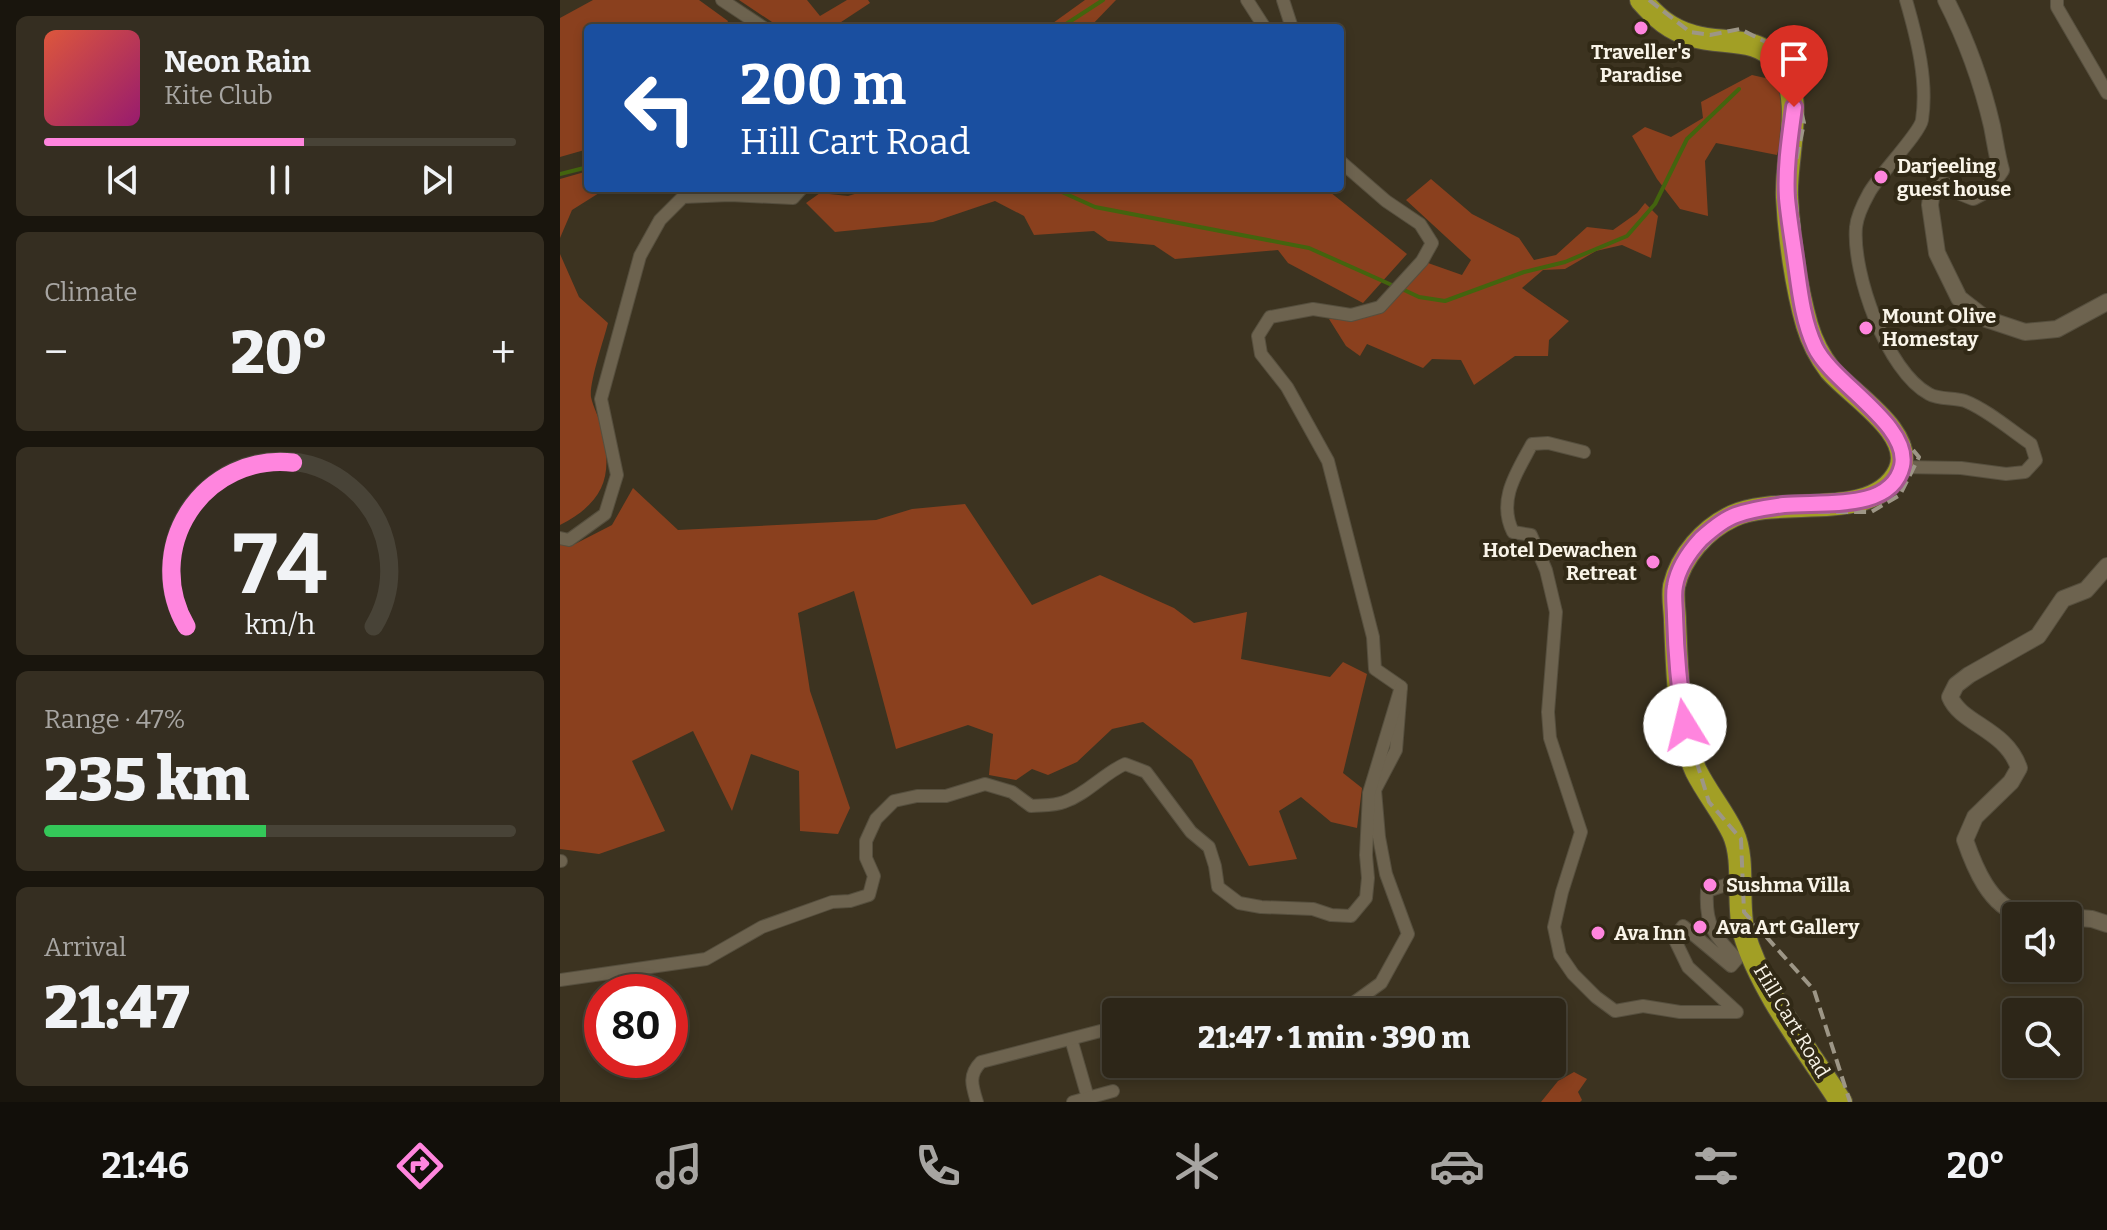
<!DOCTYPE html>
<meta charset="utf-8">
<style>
body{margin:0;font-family:Bitter,serif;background:#352e21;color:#f1f3f6;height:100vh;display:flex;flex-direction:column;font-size:30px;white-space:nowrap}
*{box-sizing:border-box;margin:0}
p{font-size:26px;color:#a7a5a2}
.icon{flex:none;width:44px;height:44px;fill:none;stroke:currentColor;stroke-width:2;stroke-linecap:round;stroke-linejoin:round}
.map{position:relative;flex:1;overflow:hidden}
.panel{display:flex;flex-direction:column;gap:16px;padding:16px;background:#19150d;width:560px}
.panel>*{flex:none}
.top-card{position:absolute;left:24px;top:24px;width:760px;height:168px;border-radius:8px;box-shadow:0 4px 12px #0003,0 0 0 2px #484337;background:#1a4fa0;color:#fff;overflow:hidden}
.fabs{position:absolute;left:1442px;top:902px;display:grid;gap:16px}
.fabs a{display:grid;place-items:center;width:80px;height:80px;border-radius:8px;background:#2d2618;box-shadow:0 4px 12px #0003,0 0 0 2px #484337;font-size:40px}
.speed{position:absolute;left:24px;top:974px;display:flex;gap:16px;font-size:40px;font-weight:700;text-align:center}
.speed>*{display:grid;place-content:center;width:104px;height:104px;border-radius:50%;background:#2d2618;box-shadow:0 4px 12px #0003,0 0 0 2px #484337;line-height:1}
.speed .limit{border:12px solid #d22;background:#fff;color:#111}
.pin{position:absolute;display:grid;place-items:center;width:68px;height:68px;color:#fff;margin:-82px -34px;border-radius:50% 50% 50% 0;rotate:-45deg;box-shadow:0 0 8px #0007}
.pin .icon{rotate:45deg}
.me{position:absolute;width:88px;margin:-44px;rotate:351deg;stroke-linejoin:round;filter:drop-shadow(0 0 6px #0008)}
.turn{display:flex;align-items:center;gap:28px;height:168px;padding:0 24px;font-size:36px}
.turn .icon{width:104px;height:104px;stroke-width:2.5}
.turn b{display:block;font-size:56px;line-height:68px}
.big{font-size:60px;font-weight:800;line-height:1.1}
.panel .tile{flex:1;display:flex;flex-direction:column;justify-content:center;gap:12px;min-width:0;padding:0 28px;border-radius:12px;background:#352e21}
.panel .dial{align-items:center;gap:0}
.dial svg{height:208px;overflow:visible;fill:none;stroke:#484337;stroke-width:7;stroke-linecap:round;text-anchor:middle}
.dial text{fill:#f1f3f6;stroke:none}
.song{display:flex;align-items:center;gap:24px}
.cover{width:96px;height:96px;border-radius:12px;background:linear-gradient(135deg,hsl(10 70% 55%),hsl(320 70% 35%))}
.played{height:8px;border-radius:4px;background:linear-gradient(90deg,#ff85de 55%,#484337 55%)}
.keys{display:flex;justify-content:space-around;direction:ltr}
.heat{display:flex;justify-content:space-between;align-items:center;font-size:44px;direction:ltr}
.charge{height:12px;border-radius:6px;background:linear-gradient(90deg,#34c759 47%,#484337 0)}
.trip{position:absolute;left:542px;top:998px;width:464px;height:80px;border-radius:8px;background:#2d2618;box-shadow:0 4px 12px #0003,0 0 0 2px #484337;font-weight:800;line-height:80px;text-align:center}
.tab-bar{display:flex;height:128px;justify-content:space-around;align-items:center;background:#120f0a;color:#a7a5a2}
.tab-bar .icon{width:56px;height:56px}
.tab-bar .selected{color:#ff85de}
.tab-bar b{font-size:36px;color:#f1f3f6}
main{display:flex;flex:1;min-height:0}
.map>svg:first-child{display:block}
.green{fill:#8a401e}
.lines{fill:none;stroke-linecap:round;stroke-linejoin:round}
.stream{stroke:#43640e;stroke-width:4}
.street-casing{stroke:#564f3e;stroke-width:14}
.secondary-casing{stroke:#564f3e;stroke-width:18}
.highway-casing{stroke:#564f3e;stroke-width:24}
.street{stroke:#6d634f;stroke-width:12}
.secondary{stroke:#6d634f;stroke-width:16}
.highway{stroke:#a29f25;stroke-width:22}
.rail{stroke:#9d9686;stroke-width:4;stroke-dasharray:12 6;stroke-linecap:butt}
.route-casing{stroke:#a65690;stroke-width:20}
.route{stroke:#ff85de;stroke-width:14}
.poi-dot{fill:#ff85de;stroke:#312916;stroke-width:3}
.labels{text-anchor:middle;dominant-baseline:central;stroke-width:8;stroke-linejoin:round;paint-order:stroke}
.poi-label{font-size:20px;font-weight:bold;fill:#f9f4e8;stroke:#312916;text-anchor:start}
.street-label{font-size:20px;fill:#f9f4e8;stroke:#312916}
</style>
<main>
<section class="panel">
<div class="tile">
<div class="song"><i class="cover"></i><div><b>Neon Rain</b><p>Kite Club</p></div></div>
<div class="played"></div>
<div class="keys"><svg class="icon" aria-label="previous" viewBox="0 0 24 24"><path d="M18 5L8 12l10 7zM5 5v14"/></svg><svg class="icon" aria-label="pause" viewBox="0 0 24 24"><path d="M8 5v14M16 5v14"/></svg><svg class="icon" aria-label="next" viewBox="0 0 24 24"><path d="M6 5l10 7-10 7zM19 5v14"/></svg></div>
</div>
<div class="tile"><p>Climate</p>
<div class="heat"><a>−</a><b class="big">20°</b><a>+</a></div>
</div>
<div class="tile dial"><svg viewBox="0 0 100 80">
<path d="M14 69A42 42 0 1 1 86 69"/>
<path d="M14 69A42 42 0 0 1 55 6" stroke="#ff85de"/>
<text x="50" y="56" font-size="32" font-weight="700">74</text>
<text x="50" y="72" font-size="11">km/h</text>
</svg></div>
<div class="tile"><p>Range · 47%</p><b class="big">235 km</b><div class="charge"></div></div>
<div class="tile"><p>Arrival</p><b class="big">21:47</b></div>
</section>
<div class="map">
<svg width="1547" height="1102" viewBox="0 0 1547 1102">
<rect width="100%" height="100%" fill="#3c3320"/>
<g class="green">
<polygon points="33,0 139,0 168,21 165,28 28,28 28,149 0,157 0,18"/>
<polygon points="179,0 247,0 260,16 287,0 308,0 310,3 272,28 221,28"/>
<polygon points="525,0 556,0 529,28 486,28"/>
<polygon points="1192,75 1214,80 1228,111 1217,155 1156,143 1145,161 1148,216 1120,209 1097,179 1072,136 1085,127 1111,137 1143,118 1141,102"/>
<polygon points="28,171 28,188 47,188 12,210 0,238 0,179"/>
<path d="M871,179L912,214L959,238L974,260L996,255L1027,227L1053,230L1077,213L1085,203L1098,216L1091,258L1062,245L1036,251L1005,269L983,270L962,288L1009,321L989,340L988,356H955L914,385L901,360L872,359L863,368L807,344L800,356L786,346L769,319C822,321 834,299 868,263L902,275L911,260L846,200Z"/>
<polygon points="314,188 765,188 847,254 803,303 728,263 718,250 615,259 594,245 548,241 534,231 474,235 464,216 435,201 373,222 275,232 246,203 260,193 288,196"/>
<path d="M0,254L19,297L48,323C44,339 29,383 31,397C33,407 39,417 41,427C54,475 45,502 0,525Z"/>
<polygon points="73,488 118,530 316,520 352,509 405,504 472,605 540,575 614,608 634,623 687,612 681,659 770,677 783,662 807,674 783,773 802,788 797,828 771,822 741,797 719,811 737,859 689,866 632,760 583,722 552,729 517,762 488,775 472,769 456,780 429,775 433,734 408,725 336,749 294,591 238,613 250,691 290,808 278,834 240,831 239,771 191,754 172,811 133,731 72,761 105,831 39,854 0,849 0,545 15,544 52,525"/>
<polygon points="1014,1072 1027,1079 1018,1092 1022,1100 1020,1102 981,1102 998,1081"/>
</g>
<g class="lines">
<g class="stream">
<polyline points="500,28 543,0"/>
<polyline points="0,174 28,167"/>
<polyline points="267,188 281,190 288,188"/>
<polyline points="493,188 535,207 749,248 834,286"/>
<polyline points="842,289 859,297 885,301 964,272 1005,262 1067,236 1095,204 1127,139 1179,89"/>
</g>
<g class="street-casing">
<g id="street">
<polyline points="162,0 204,28"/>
<polyline points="687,0 705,28"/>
<polyline points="723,0 732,28"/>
<polyline points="1497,0 1497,7 1547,93"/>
<polyline points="780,161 826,201 860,224 872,243 862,261 820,307 791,315 753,309 710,317 698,336 701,354 727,387 768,461 813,637 815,669 841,687 836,750 815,790 819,837 826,874 848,934 821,983 781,1012"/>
<path d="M1024,452L988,443L972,444C957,472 937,500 953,532L971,535L986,570L996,612L988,712L990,738L1021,832L1002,892L994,927L1000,955L1013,974L1036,997L1055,1011L1083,1006L1120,1012H1177L1128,967L1114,938L1123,926L1171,966L1177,959C1154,935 1145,926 1147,891L1178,881"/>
<path d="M1342,467L1401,468L1446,474L1465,472L1476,460L1471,444C1452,431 1426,409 1405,401C1394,397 1379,400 1369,394C1327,372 1292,273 1296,227C1297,217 1304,202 1309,193C1318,176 1360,133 1362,120C1368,81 1357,38 1346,0"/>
<polyline points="0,538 9,540 45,514 57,475 41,399 80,256 100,220 123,197 170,195 233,198 242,188"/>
<polyline points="0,861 1,861"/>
<path d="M0,980L146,959L202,927L272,902L290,901L309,895L314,876L306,858V841L316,819L334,801L357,796H386L425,784L452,792L471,806C482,805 494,806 504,802C527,794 543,774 565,764L586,772L631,832L649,847L655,866L658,887L679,903L701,907L753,909L771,915L791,916L806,898L808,878L806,855L809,793L841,687"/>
<polyline points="511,1039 528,1098"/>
<path d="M417,1102C412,1086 408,1075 421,1062L556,1027"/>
<polyline points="513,1102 553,1091"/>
</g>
</g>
<g class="secondary-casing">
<g id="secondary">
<path d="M1386,0C1406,39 1422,83 1432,126C1435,141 1437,156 1441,170L1428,189L1413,197L1383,185L1372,190L1370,205L1377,253L1399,298L1426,319L1465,332L1497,329L1547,302"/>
<path d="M1494,916C1483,915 1471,916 1461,914C1430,907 1414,866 1405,840L1415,817L1451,782L1459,768C1446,729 1401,724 1390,697L1396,685L1409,675L1478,636L1503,599L1526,590L1547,566"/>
<polyline points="1508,917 1532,919 1547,924"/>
</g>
</g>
<g class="highway-casing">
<path id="highway" d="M1081,0C1096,17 1110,30 1133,36C1163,45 1197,35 1219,63C1246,98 1225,157 1227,197C1229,237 1236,287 1247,325C1252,342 1260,357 1270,370C1290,394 1357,434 1339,471C1314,524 1219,494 1173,516C1145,529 1121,556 1114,586C1112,597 1115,611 1115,622C1117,666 1118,732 1136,771C1147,793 1163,812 1173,833C1186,861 1176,903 1184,933C1200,990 1249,1052 1281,1102"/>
</g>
<use href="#street" class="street"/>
<use href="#secondary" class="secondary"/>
<use href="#highway" class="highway"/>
<polyline class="rail" points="1089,0 1130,32 1150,35 1180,29 1227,53 1244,123 1233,176 1247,302 1260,339 1279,374 1329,422 1359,457 1340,495 1311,512 1218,512 1178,519 1153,539 1129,564 1119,595 1121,673 1128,734 1149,802 1181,839 1184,912 1254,990 1290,1102"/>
</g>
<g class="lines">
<g class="route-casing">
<path id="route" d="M1125,725C1119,688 1116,653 1115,616C1115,607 1113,595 1115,586C1118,568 1129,552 1141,539C1151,530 1164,519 1176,515C1190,510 1209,507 1224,505C1258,501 1331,513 1342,466C1351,425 1272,383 1255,347C1243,321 1240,293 1236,264C1233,242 1229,220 1227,198C1225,168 1230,137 1234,107"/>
</g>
<use href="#route" class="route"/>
</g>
<g class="poi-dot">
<circle cx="1081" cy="28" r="8"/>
<circle cx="1321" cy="177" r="8"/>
<circle cx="1306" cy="328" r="8"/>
<circle cx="1093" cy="562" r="8"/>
<circle cx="1150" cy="885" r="8"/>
<circle cx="1140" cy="927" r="8"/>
<circle cx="1038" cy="933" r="8"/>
</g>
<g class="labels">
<g class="poi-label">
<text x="1081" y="52" text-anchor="middle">Traveller's<tspan x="1081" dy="23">Paradise</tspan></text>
<text x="1337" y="166">Darjeeling<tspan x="1337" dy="23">guest house</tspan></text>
<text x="1322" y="316">Mount Olive<tspan x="1322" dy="23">Homestay</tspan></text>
<text x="1077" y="550" text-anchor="end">Hotel Dewachen<tspan x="1077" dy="23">Retreat</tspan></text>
<text x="1166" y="885">Sushma Villa</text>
<text x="1156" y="927">Ava Art Gallery</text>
<text x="1054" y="933">Ava Inn</text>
</g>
<g class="street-label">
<text transform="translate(1232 1021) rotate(59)">Hill Cart Road</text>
</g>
</g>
</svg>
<div class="fabs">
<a><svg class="icon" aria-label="sound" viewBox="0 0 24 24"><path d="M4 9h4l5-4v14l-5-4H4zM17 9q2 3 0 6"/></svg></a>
<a><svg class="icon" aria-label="search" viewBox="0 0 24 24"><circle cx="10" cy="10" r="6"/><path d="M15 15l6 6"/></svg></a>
</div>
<div class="speed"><div class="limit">80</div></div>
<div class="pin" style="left:1234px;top:107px;background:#d93025"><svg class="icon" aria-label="arrive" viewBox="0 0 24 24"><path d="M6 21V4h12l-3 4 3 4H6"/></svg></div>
<svg class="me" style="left:1125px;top:725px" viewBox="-20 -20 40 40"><circle r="19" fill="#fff"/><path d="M0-13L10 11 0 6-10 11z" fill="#ff85de"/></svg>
<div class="trip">21:47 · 1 min · 390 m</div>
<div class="top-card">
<div class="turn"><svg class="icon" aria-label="left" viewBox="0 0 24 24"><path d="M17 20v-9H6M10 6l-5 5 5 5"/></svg><div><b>200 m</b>Hill Cart Road</div></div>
</div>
</div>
</main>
<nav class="tab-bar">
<b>21:46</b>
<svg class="icon selected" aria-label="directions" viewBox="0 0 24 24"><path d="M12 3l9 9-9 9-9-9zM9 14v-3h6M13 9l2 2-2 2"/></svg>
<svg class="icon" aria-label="music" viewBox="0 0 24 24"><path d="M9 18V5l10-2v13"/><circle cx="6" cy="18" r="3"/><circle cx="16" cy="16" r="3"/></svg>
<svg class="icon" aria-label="phone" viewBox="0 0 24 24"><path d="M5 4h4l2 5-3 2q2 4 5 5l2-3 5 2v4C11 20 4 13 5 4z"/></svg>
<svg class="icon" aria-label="climate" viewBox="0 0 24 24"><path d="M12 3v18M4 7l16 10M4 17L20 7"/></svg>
<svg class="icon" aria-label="car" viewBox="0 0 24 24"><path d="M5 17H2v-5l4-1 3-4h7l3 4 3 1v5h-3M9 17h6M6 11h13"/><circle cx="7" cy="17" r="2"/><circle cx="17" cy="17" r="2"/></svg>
<svg class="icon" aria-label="filters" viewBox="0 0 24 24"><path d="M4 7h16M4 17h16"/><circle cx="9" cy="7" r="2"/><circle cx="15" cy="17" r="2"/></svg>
<b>20°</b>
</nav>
